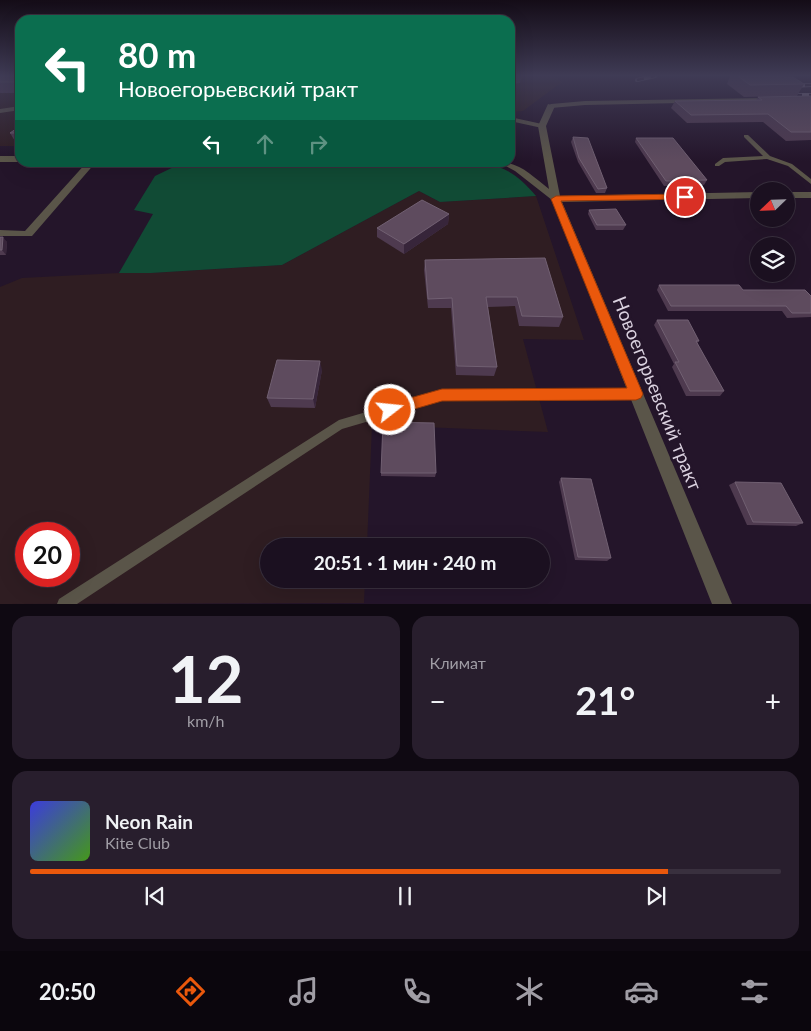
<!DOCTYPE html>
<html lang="ru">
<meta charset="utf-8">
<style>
body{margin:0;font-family:Lato,sans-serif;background:#281e2d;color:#f1f3f6;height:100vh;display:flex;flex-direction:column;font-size:19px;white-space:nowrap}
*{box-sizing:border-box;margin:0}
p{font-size:16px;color:#a09da5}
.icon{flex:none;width:28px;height:28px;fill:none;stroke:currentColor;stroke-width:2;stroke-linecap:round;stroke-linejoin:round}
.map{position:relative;height:604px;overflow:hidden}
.side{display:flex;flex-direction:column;gap:12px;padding:12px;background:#0f0912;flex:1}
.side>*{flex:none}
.hud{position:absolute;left:15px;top:15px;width:500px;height:152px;border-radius:15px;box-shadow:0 5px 20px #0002,0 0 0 1px #39303e;background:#0b6e4f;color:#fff;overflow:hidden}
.needle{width:32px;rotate:247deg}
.buttons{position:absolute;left:750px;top:182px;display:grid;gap:10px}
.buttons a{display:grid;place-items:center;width:45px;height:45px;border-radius:50%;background:#1b1020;box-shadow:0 5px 20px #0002,0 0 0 1px #39303e;font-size:25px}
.speed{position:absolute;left:15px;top:522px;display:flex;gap:10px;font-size:25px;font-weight:700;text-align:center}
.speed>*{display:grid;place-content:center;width:65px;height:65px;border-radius:50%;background:#1b1020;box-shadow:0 5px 20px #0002,0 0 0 1px #39303e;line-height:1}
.speed .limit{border:8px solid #d22;background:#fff;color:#111}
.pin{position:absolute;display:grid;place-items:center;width:42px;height:42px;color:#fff;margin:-21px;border:2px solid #fff;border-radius:50%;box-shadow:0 1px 5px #0007}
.me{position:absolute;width:55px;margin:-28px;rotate:74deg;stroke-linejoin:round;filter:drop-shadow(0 0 4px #0008)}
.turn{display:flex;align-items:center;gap:18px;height:105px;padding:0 20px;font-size:22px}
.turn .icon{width:65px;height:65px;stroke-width:2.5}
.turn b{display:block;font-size:35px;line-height:42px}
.lanes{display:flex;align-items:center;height:48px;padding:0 20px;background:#0003;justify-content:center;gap:25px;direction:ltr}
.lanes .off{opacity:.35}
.big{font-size:38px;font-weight:700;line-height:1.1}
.side .card{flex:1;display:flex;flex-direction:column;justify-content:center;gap:8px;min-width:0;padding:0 18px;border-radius:15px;background:#281e2d}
.side .dial{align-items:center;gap:0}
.dial b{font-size:65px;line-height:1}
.song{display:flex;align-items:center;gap:15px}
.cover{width:60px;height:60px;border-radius:8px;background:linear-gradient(135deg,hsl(240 70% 55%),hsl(100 70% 35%))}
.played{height:5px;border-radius:2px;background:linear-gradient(90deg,#ea580c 85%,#39303e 85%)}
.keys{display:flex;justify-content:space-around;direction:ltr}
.heat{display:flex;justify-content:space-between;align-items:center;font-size:28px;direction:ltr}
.side .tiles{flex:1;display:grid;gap:12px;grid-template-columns:1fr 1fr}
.card:last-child{grid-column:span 2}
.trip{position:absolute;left:260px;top:538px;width:290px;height:50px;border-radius:25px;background:#1b1020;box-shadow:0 5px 20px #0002,0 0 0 1px #39303e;font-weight:700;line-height:50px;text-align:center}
.tab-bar{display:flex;height:80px;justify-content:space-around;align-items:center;background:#0b060d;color:#a09da5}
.tab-bar .icon{width:35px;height:35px}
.tab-bar .selected{color:#ea580c}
.tab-bar b{font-size:22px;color:#f1f3f6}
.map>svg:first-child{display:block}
.industrial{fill:#2f1d22;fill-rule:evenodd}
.green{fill:#114b35}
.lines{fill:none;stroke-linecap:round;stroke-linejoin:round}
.service{fill:#5a5549;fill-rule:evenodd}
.minor{fill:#5a5549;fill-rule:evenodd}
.rail-casing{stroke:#84788a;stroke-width:4}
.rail{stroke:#24152a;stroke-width:2.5;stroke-dasharray:7;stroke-linecap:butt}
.wall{fill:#4e3a4f}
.shaded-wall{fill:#37253a}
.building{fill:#5e4b5e;stroke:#716072}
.route{fill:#ea580c;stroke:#983908}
.labels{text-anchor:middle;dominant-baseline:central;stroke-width:5;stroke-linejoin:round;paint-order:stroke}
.near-street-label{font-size:19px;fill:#dad1df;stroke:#24152a}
</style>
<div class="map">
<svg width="811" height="604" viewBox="0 0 811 604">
<rect width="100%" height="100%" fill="#24152a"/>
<g class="industrial">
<rect x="0" y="76" width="20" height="70"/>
<polygon points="510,76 553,76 562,82 523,111 510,112"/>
<path d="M419,191L440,202L536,196L584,340L523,339L548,432L372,425L367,546H269V579H365L364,603L0,604V287L22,278L119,273H151L282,265ZM26,534H69V576H26Z"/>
</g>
<path class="green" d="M182,163H484C507,167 521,178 536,196L440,202L419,191L282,265L151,273H119L153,214L134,210L155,176Z"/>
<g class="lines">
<g class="service">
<polygon points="768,98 770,99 770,101 585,105 551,108 548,106 551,104 585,101"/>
<polygon points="20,106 20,110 0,113 0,109"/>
<polygon points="510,117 542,124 545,126 542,128 510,121"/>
<polygon points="744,135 748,135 770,156 792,164 811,179 811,184 788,166 767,159 725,162 719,166 715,166 715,164 723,158 763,156 744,137"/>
<polygon points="636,389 640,391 641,394 640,397 636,399 441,400 342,429 77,604 57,604 59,599 339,420 441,390"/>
</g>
<g class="minor">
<path d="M548,104L555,106L546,126L560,196L759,192V198L562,202L732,604H712L552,200L515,171L498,162C520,162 532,176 549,189L538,126Z"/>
<rect x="0" y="156" width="20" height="6"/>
<polygon points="87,162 96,162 32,236 0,236 0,230 25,231"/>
<rect x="786" y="192" width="25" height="6"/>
</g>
<g class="rail-casing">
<g id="rail">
<polyline points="637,80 655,76"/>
<polyline points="791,86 811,85"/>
<polyline points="795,95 811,95"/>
</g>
</g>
<use href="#rail" class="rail"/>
</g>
<g class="wall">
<rect x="0" y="76" width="20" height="17"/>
<polygon points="510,76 522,76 520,83 510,84"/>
<polygon points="730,76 783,76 804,84 797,96 744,97 727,84"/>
<polygon points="811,96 811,140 786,141 763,122 687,123 671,108 675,101 756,100 758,97"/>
<polygon points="20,126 20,146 18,146 10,133"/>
<polygon points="573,137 607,188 605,193 596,193 578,162 571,142"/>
<polygon points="636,138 707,180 704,185 664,186 635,142"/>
<polygon points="589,210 626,225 623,230 596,230 588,214"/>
<polygon points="449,214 448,224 404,254 377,237 377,228"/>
<polygon points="0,237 7,242 6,255 0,255"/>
<polygon points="545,258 563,317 559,327 519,326 515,306 488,307 497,367 494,376 456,375 451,308 428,308 424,270 425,260"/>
<polygon points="659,285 743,290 811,296 811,317 787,318 782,311 668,311 657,290"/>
<polygon points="657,320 699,341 697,343 724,391 720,396 686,396 672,367 674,364 654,325"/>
<polygon points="322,370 315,408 271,407 267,398"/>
<polygon points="381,473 436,473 435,477 381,476"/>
<polygon points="561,478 611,558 607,561 575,560 559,482"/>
<polygon points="735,482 803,523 796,526 747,525 729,485"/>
</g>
<g class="shaded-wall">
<polygon points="449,214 448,224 404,254 404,244"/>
<polygon points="3,237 7,242 6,255 2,250"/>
<polygon points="320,361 322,370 315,408 313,399"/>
</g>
<g class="building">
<rect x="0" y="76" width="20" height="6"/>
<polygon points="738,76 783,76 785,77 793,77 804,84 750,85"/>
<polygon points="811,96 811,132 791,132 768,114 691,115 675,101 762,100 758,97"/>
<polygon points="20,126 20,133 10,133"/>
<polygon points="573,137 588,138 607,188 598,189 579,158"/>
<polygon points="636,138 673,138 707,180 666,181"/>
<polygon points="422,200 449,214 404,244 377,228"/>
<polygon points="616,209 626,225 597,225 589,210"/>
<polygon points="0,237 3,237 2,250 0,250"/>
<polygon points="545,258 563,317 522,316 517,297 486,297 497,367 457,366 452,298 428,299 425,260"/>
<polygon points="659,285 739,285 743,290 805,290 811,296 811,313 792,313 786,306 671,306"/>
<polygon points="657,320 688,320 699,341 696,341 724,391 690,391 675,362 679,362"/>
<polygon points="277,360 320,361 313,399 267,398"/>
<polygon points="383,422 434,423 436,473 381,473"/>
<polygon points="561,478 591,479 611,558 578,557"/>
<polygon points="735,482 781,483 803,523 753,522"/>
</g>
<linearGradient id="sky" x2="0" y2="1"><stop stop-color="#140c17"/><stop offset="0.47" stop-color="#3f3b55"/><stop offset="1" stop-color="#3f3b55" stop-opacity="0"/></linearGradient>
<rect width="811" height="161" fill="url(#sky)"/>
<polygon class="route" points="685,194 689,197 688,199 561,201 643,394 641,398 636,400 442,401 390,416 385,414 383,410 385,405 442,389 627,388 551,199 556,196"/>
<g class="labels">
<g class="near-street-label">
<text transform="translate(658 393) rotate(68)">Новоегорьевский тракт</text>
</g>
</g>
</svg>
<div class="buttons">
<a><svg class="needle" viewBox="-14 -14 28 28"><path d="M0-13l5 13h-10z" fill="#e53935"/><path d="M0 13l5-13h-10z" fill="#a09da5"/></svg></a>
<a><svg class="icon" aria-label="layers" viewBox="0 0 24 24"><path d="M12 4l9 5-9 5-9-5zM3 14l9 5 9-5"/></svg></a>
</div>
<div class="speed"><div class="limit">20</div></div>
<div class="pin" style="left:685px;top:197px;background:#d93025"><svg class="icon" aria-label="arrive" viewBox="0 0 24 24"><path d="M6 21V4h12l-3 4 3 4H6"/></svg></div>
<svg class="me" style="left:390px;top:410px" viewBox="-20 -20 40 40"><circle r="17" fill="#ea580c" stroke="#fff" stroke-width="3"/><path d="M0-11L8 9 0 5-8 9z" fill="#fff"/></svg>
<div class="trip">20:51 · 1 мин · 240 m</div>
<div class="hud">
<div class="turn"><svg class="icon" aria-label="left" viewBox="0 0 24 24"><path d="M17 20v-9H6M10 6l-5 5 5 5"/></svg><div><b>80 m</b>Новоегорьевский тракт</div></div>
<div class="lanes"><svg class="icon" aria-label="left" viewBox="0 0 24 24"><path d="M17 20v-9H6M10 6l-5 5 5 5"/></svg><svg class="icon off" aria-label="ahead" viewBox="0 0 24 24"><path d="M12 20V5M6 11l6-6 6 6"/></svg><svg class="icon off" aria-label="right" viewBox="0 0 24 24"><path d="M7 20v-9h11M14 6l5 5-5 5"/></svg></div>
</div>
</div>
<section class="side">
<div class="tiles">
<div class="card dial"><b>12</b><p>km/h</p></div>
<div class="card"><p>Климат</p>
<div class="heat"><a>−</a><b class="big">21°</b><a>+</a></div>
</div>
<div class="card">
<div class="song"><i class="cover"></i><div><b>Neon Rain</b><p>Kite Club</p></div></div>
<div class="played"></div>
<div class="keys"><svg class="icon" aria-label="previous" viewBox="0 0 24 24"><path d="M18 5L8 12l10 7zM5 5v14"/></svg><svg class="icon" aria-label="pause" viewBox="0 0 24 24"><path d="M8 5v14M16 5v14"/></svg><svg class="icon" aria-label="next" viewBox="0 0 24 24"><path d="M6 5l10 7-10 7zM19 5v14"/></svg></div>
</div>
</div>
</section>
<nav class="tab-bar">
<b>20:50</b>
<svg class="icon selected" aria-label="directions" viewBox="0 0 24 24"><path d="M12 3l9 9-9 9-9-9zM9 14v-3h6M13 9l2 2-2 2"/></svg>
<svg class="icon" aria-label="music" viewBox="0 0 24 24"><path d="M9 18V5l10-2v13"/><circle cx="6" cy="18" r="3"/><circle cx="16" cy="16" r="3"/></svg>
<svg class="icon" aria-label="phone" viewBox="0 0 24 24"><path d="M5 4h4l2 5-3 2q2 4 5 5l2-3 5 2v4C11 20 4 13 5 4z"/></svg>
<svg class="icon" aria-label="climate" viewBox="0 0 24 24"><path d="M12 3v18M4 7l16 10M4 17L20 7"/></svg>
<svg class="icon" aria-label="car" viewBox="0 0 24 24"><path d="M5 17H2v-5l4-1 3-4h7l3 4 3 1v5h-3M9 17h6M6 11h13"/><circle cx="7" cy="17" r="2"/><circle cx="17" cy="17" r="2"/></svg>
<svg class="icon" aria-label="filters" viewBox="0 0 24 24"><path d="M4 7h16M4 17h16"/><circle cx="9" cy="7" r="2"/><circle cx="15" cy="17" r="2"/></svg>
</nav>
